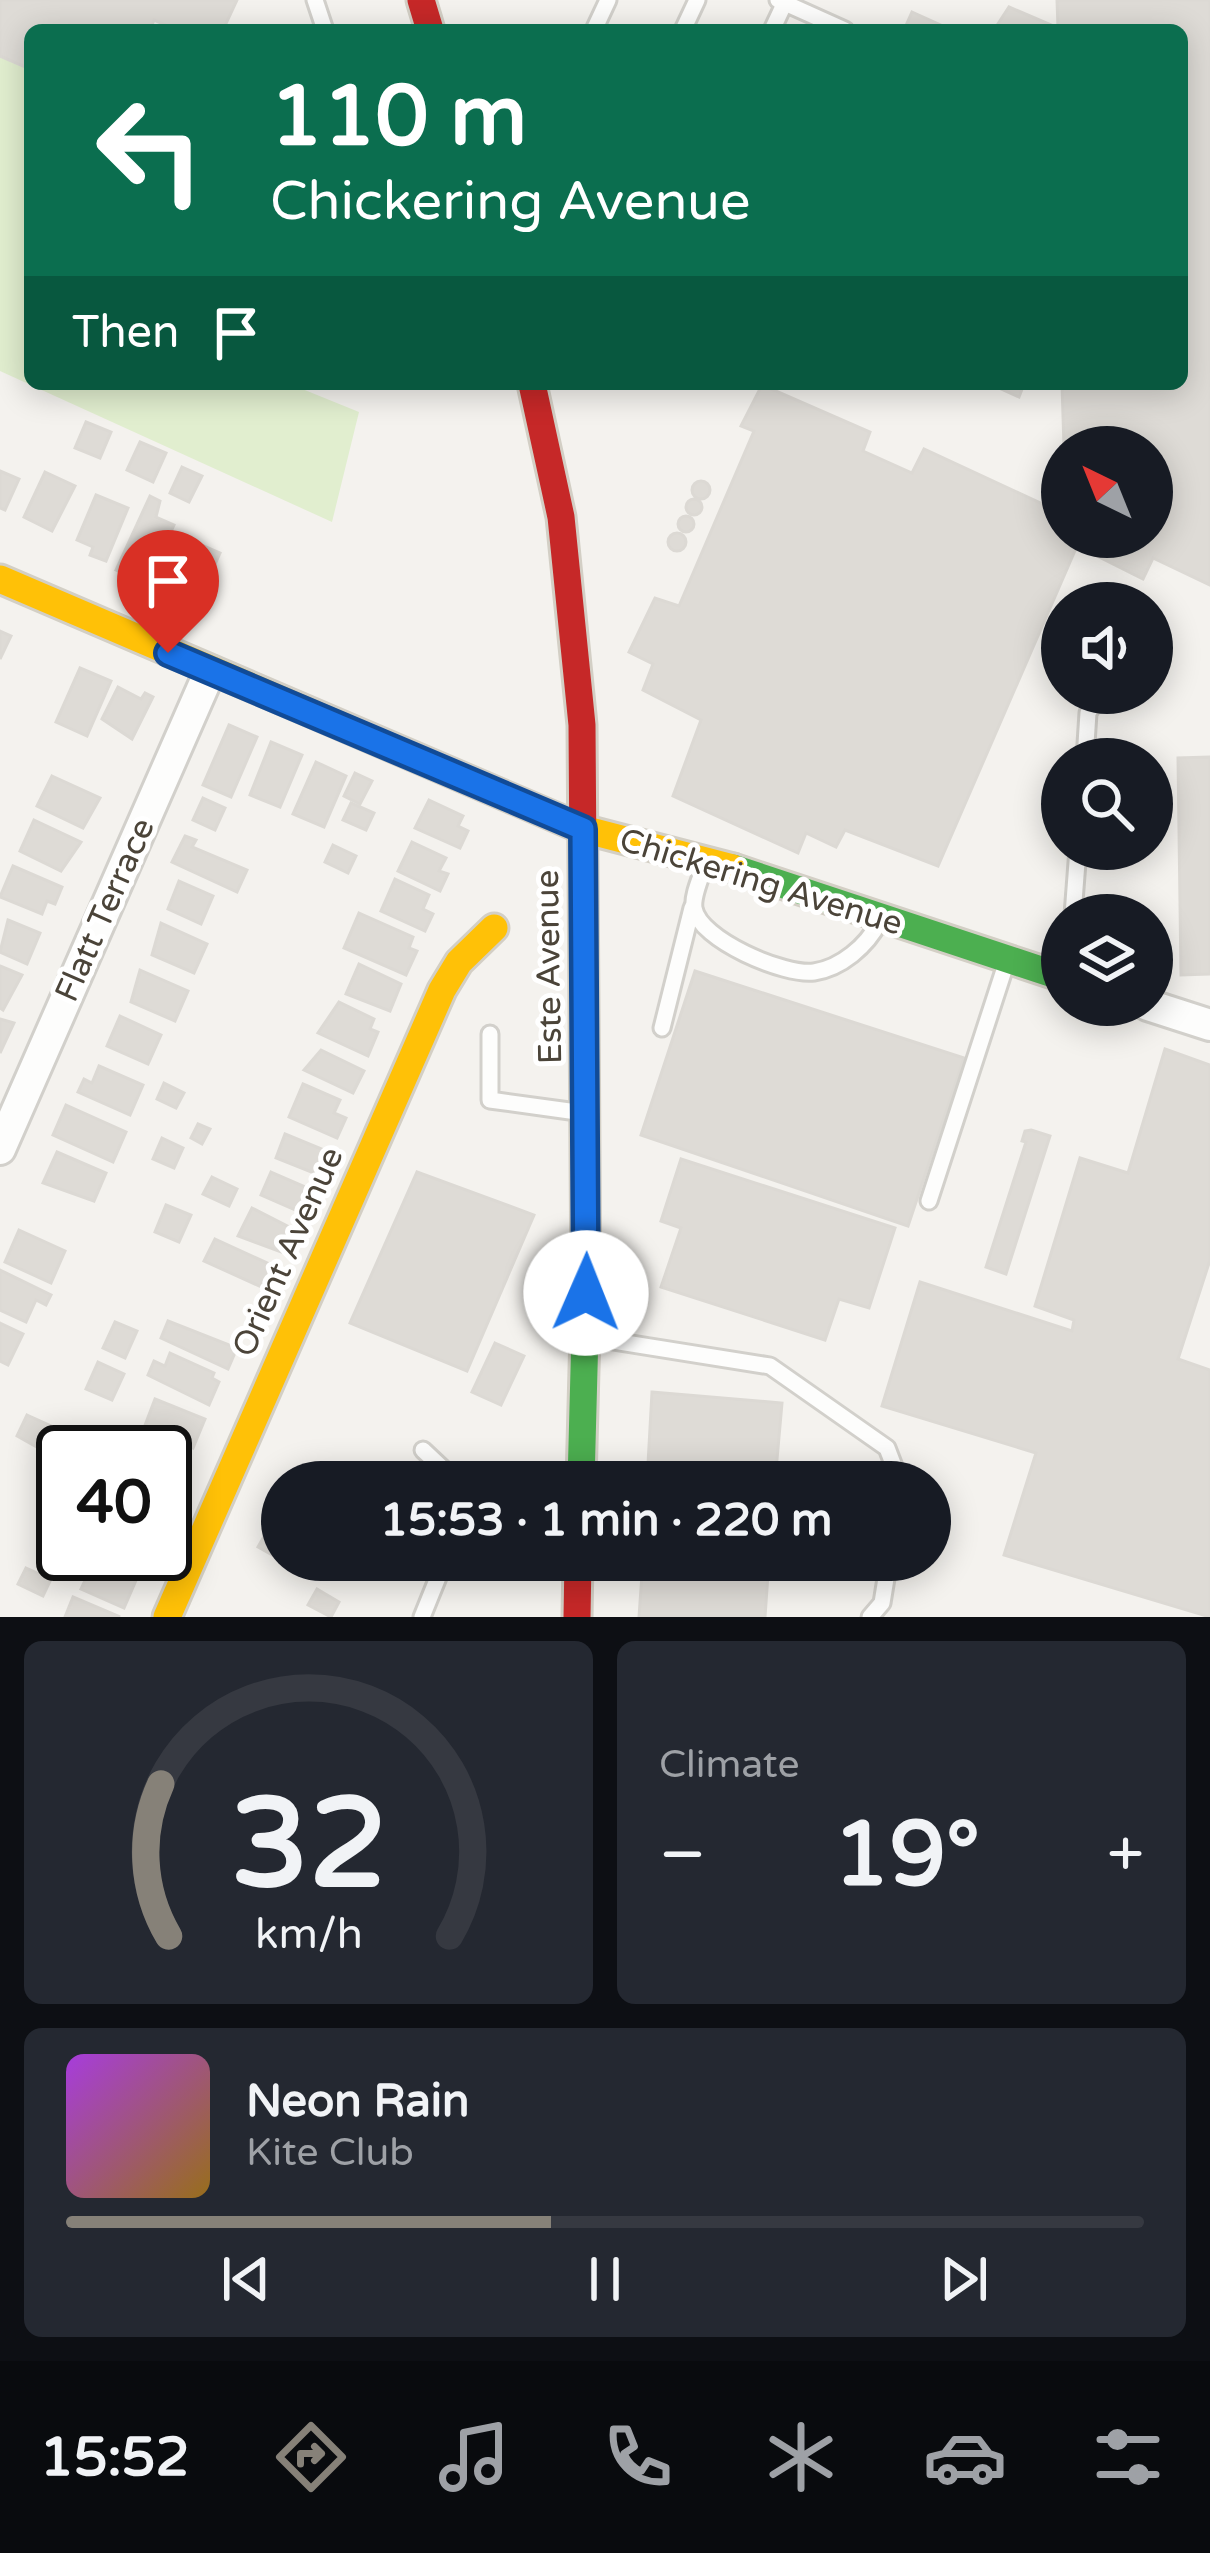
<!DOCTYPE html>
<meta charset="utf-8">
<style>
body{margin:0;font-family:"Varela Round",sans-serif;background:#242831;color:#f1f3f6;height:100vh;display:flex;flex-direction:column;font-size:45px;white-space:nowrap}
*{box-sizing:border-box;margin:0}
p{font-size:39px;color:#9ea1a6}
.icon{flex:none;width:66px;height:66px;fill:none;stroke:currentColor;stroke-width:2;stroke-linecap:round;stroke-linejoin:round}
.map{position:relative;height:1617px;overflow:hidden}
.side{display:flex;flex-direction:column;gap:24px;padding:24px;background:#0d0f14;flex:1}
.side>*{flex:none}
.top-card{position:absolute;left:24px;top:24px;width:1164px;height:366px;border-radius:18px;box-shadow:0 6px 30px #0003;background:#0b6e4f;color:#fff;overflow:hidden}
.needle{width:78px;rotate:317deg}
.buttons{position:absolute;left:1041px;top:426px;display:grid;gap:24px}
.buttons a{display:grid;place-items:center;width:132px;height:132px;border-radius:50%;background:#171b24;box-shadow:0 6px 30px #0003;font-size:60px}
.speed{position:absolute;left:36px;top:1425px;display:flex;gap:24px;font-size:60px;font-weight:700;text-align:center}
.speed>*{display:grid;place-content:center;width:156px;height:156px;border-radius:50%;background:#171b24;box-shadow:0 6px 30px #0003;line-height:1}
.speed .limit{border:6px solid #111;border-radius:18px;background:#fff;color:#111}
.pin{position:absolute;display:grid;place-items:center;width:102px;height:102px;color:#fff;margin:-123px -51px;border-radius:50% 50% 50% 0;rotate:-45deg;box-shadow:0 0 12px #0007}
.pin .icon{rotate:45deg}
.me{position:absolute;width:132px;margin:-66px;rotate:1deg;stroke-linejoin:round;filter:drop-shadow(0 0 9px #0008)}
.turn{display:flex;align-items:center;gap:42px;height:252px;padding:0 48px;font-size:54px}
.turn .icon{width:156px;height:156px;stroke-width:2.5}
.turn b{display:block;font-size:84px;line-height:102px}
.then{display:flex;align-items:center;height:114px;padding:0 48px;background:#0003;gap:24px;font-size:45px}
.big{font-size:90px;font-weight:700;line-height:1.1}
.side .tile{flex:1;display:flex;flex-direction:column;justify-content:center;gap:18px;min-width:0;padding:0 42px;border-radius:18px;background:#242831}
.side .dial{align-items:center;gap:0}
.dial svg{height:312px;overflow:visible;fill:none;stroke:#363941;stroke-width:7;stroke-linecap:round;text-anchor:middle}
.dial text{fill:#f1f3f6;stroke:none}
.song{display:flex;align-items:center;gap:36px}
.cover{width:144px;height:144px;border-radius:18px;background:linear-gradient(135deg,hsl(280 70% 55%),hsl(40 70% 35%))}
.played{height:12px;border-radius:6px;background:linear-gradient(90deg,#868178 45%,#363941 45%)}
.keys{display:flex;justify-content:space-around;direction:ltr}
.heat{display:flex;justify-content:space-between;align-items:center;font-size:66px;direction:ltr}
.side .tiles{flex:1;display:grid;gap:24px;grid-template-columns:1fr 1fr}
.tile:last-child{grid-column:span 2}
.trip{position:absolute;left:261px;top:1461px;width:690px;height:120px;border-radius:60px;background:#171b24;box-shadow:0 6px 30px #0003;font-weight:700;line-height:120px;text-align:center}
.tabs{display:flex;height:192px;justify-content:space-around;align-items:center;background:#090b0e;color:#9ea1a6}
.tabs .icon{width:84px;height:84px}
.tabs .current{color:#868178}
.tabs b{font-size:54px;color:#f1f3f6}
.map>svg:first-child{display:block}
.green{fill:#e1eecf}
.building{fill:#dedbd6;stroke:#dcd9d4;stroke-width:3}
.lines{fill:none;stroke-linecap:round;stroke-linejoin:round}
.lane-casing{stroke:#d2d0cb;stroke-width:21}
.street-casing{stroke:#d2d0cb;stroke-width:36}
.fast-casing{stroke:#d3cfc5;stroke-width:33}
.slow-casing{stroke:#d3cfc5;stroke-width:33}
.jam-casing{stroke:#d3cfc5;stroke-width:33}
.lane{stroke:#fdfdfc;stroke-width:15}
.street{stroke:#fdfdfc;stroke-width:30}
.fast{stroke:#4caf50;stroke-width:27}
.slow{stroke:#ffc107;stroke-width:27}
.jam{stroke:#c62828;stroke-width:27}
.route-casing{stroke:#114b97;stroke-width:30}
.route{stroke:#1a73e8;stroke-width:21}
.labels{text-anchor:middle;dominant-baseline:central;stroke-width:10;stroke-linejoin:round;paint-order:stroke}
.street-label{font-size:33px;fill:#4b4439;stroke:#fff}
</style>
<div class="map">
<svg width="1210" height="1617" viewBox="0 0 1210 1617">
<rect width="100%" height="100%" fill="#f4f2ee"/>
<polygon class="green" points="0,56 30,69 30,384 290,384 359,412 332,522 0,371"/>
<g class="building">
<polygon points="0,0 237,0 223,30 177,30 154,20 150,30 30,30 30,69 0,56"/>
<polygon points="1057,0 1210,0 1210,585 1153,558 1143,579 1077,546 938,866 845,830 836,847 806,833 798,853 673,796 701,720 643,690 653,664 629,652 655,598 679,606 754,431 741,426 762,385 870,432 863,451 912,473 924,449 1062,513 1062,537 1152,537 1152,447 1064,447 1062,384 1182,384 1182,30 994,30 1009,7 1058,28"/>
<polygon points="912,12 952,30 904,30"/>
<polygon points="990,384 1024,384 1019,397"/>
<polygon points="86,422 111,432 100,458 75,448"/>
<polygon points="140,442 166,453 153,482 127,470"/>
<polygon points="182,467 202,476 189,502 170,493"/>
<polygon points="0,471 19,479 5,510 0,508"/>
<polygon points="45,472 75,486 52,531 24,517"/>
<circle cx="701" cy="490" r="9"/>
<polygon points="96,495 128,508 106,561 90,555 93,547 77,540"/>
<polygon points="150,496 160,501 156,517 174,525 164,547 153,542 137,579 116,570"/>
<circle cx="694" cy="507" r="8"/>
<circle cx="686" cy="524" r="8"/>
<circle cx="677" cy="542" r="9"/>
<polygon points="183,537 220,553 197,605 177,596 181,587 165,579"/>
<polygon points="0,631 11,636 0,659"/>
<polygon points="80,668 111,681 87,736 56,722"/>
<polygon points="118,687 141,699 145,693 153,697 132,739 102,719"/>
<polygon points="229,725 257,737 231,797 203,785"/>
<polygon points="271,742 302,755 280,807 250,795"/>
<polygon points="1210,757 1210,974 1181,975 1178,758"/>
<polygon points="316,762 346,776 324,827 293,814"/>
<polygon points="355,773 372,781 360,804 344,796"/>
<polygon points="52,776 100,798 83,828 37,806"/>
<polygon points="203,798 225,808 215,830 193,820"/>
<polygon points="429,800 463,816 458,826 468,831 460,848 415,828"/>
<polygon points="351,803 374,813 366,830 343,820"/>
<polygon points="34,820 81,842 61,871 20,851"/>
<polygon points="185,836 196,840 192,847 247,870 237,892 172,862"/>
<polygon points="412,842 446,858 439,871 448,874 440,891 398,871"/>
<polygon points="333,845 356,856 348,873 325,862"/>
<polygon points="13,866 62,887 55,904 47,901 42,914 0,897"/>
<polygon points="395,879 429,895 423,909 433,914 425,931 381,911"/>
<polygon points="179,881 213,896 201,924 168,909"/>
<polygon points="359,913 413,937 409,948 417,951 406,975 344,948"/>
<polygon points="8,920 40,933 27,964 0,952"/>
<polygon points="161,923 207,944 194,973 152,955"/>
<polygon points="359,964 401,984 390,1011 346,994"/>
<polygon points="0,966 22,975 3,1010 0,1008"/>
<polygon points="140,970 188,991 175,1021 131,1002"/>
<polygon points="695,971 964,1058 908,1226 641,1135"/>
<polygon points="339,1002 374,1019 370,1029 378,1032 368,1056 318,1033"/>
<polygon points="120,1016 161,1035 148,1064 107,1046"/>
<polygon points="0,1019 14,1023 0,1053"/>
<polygon points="1165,1049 1210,1065 1210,1260 1178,1359 1210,1370 1210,1617 1004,1555 1036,1453 882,1406 920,1282 1072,1331 1074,1320 1035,1306 1080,1158 1128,1173"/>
<polygon points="321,1050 364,1071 353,1093 304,1070"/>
<polygon points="99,1066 143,1085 130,1115 78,1092 84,1079 92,1083"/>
<polygon points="164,1083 184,1093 176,1108 157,1099"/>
<polygon points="303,1084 340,1100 334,1113 346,1118 337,1138 289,1117"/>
<polygon points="66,1105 126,1132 113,1162 53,1135"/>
<polygon points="198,1124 210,1129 202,1144 191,1138"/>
<polygon points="1031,1130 1050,1136 1006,1274 986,1267 1026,1142 1022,1141 1025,1131"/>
<polygon points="285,1134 329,1152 319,1175 276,1158"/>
<polygon points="162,1138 183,1148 174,1168 153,1159"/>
<polygon points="57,1152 106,1173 94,1201 43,1183"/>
<polygon points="681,1159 895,1228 869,1308 839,1299 825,1340 661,1287 681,1228 661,1221"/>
<polygon points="271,1172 310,1189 300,1212 261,1195"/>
<polygon points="417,1172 534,1215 467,1371 350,1323"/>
<polygon points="212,1177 237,1189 229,1206 203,1194"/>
<polygon points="166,1205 191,1215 179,1242 155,1232"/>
<polygon points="252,1208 293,1229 281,1252 238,1236"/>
<polygon points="19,1230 65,1251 51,1283 5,1262"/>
<polygon points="215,1239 276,1267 266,1289 204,1261"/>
<polygon points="0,1270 51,1295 46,1305 36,1300 26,1322 0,1310"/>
<polygon points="168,1321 237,1348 228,1369 161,1338"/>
<polygon points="115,1322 137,1331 125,1358 103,1348"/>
<polygon points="0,1323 23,1334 8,1365 0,1361"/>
<polygon points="495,1343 524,1356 501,1405 472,1392"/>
<polygon points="170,1353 214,1373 212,1378 219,1382 209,1405 148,1375 154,1361 165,1366"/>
<polygon points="98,1362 124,1374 112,1400 86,1389"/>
<polygon points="652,1392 782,1403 775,1482 647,1482"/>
<polygon points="155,1399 205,1419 193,1448 144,1428"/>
<polygon points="27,1415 60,1430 49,1454 17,1436"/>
<polygon points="148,1443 190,1461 178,1488 165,1483 165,1452 144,1452"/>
<polygon points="275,1517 282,1521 282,1560 325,1560 315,1579 258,1547"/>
<polygon points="109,1554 150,1554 138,1567"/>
<polygon points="95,1559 137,1578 124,1608 81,1589"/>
<polygon points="643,1560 769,1560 765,1617 639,1617"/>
<polygon points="26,1568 51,1579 43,1596 18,1584"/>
<polygon points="317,1589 339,1602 331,1617 308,1605"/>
<polygon points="73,1597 120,1617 65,1617"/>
</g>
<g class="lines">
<g class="lane-casing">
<g id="lane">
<polyline points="315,0 325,30"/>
<polyline points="778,0 845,30"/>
<polyline points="594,30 608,0"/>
<polyline points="683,30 697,0"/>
<polyline points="772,30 786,0"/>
<polyline points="1085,759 1088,713 1100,693"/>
<path d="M706,862C702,875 692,895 694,908C699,940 785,976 814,972C841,968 867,946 879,922"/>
<polyline points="1073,915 1078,849"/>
<polyline points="662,1028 692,908"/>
<polyline points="490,1034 490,1100 584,1113"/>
<polyline points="929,1201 1006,964"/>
<polyline points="588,1337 770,1366 887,1448 900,1482"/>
<polyline points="423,1450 457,1482"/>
<polyline points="422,1617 445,1560"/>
<polyline points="870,1617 882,1603 889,1560"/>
</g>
</g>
<g class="street-casing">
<g id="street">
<polyline points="1148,1005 1210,1025"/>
<polyline points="0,1149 210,671"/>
</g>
</g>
<g class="fast-casing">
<g id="fast">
<polyline points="733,868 1062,977"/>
<polyline points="581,1482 586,1295"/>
</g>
</g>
<g class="slow-casing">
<g id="slow">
<polyline points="0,579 583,829 733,868"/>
<polyline points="167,1617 442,990 459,962 494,928"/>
</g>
</g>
<g class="jam-casing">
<g id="jam">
<polyline points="421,0 430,30"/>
<polyline points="532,384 561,517 582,725 586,1295"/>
<polyline points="577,1617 578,1560"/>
</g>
</g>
<use href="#lane" class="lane"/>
<use href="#street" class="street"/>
<use href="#fast" class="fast"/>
<use href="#slow" class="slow"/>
<use href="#jam" class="jam"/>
</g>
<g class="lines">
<g class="route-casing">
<polyline id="route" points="168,653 583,829 586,1293"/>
</g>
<use href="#route" class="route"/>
</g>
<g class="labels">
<g class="street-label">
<text transform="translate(761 882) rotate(17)">Chickering Avenue</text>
<text transform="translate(105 910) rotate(-66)">Flatt Terrace</text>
<text transform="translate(549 967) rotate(-91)">Este Avenue</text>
<text transform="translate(288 1252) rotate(-66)">Orient Avenue</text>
</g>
</g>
</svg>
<div class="buttons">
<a><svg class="needle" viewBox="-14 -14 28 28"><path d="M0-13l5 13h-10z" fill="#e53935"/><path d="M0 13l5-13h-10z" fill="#9ea1a6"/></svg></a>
<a><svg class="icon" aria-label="sound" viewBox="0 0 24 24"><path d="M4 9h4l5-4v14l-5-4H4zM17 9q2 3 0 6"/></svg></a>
<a><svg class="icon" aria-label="search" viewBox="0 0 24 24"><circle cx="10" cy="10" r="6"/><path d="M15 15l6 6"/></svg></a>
<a><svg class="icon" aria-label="layers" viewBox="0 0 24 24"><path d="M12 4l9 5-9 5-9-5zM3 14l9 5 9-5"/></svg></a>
</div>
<div class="speed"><div class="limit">40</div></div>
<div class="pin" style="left:168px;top:653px;background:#d93025"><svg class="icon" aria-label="arrive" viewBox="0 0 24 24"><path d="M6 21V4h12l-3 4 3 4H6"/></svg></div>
<svg class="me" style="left:586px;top:1293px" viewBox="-20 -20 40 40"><circle r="19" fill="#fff"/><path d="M0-13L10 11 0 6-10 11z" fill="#1a73e8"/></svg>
<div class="trip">15:53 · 1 min · 220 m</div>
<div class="top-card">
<div class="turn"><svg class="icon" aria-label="left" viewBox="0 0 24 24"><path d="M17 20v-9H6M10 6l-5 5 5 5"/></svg><div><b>110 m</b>Chickering Avenue</div></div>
<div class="then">Then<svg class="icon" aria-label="arrive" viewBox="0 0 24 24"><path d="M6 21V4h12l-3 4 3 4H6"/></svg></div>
</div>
</div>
<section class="side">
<div class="tiles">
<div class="tile dial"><svg viewBox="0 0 100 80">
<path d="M14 69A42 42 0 1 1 86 69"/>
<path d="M14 69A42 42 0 0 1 12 30" stroke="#868178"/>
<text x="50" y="56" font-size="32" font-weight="700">32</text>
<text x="50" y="72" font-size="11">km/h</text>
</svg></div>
<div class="tile"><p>Climate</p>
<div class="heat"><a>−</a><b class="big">19°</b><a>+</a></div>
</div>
<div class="tile">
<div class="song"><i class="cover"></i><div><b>Neon Rain</b><p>Kite Club</p></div></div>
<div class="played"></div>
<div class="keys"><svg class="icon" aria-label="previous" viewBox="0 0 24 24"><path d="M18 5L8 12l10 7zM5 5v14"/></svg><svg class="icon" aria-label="pause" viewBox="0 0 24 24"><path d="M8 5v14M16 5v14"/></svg><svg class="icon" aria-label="next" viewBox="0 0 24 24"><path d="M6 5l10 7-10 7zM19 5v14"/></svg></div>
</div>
</div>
</section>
<nav class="tabs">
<b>15:52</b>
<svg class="icon current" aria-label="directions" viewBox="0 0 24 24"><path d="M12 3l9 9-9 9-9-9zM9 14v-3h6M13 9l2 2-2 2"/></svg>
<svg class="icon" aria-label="music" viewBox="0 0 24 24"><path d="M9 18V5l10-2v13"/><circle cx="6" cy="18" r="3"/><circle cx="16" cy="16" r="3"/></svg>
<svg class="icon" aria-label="phone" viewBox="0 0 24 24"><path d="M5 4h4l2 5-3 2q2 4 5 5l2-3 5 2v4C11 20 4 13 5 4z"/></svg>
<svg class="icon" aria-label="climate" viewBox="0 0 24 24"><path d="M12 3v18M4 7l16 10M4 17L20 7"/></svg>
<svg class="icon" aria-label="car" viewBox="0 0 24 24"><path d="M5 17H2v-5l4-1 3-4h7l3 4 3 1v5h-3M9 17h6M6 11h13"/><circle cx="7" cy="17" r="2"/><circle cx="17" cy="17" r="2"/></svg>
<svg class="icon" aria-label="filters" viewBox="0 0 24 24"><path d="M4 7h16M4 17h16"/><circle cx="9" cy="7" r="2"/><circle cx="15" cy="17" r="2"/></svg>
</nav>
